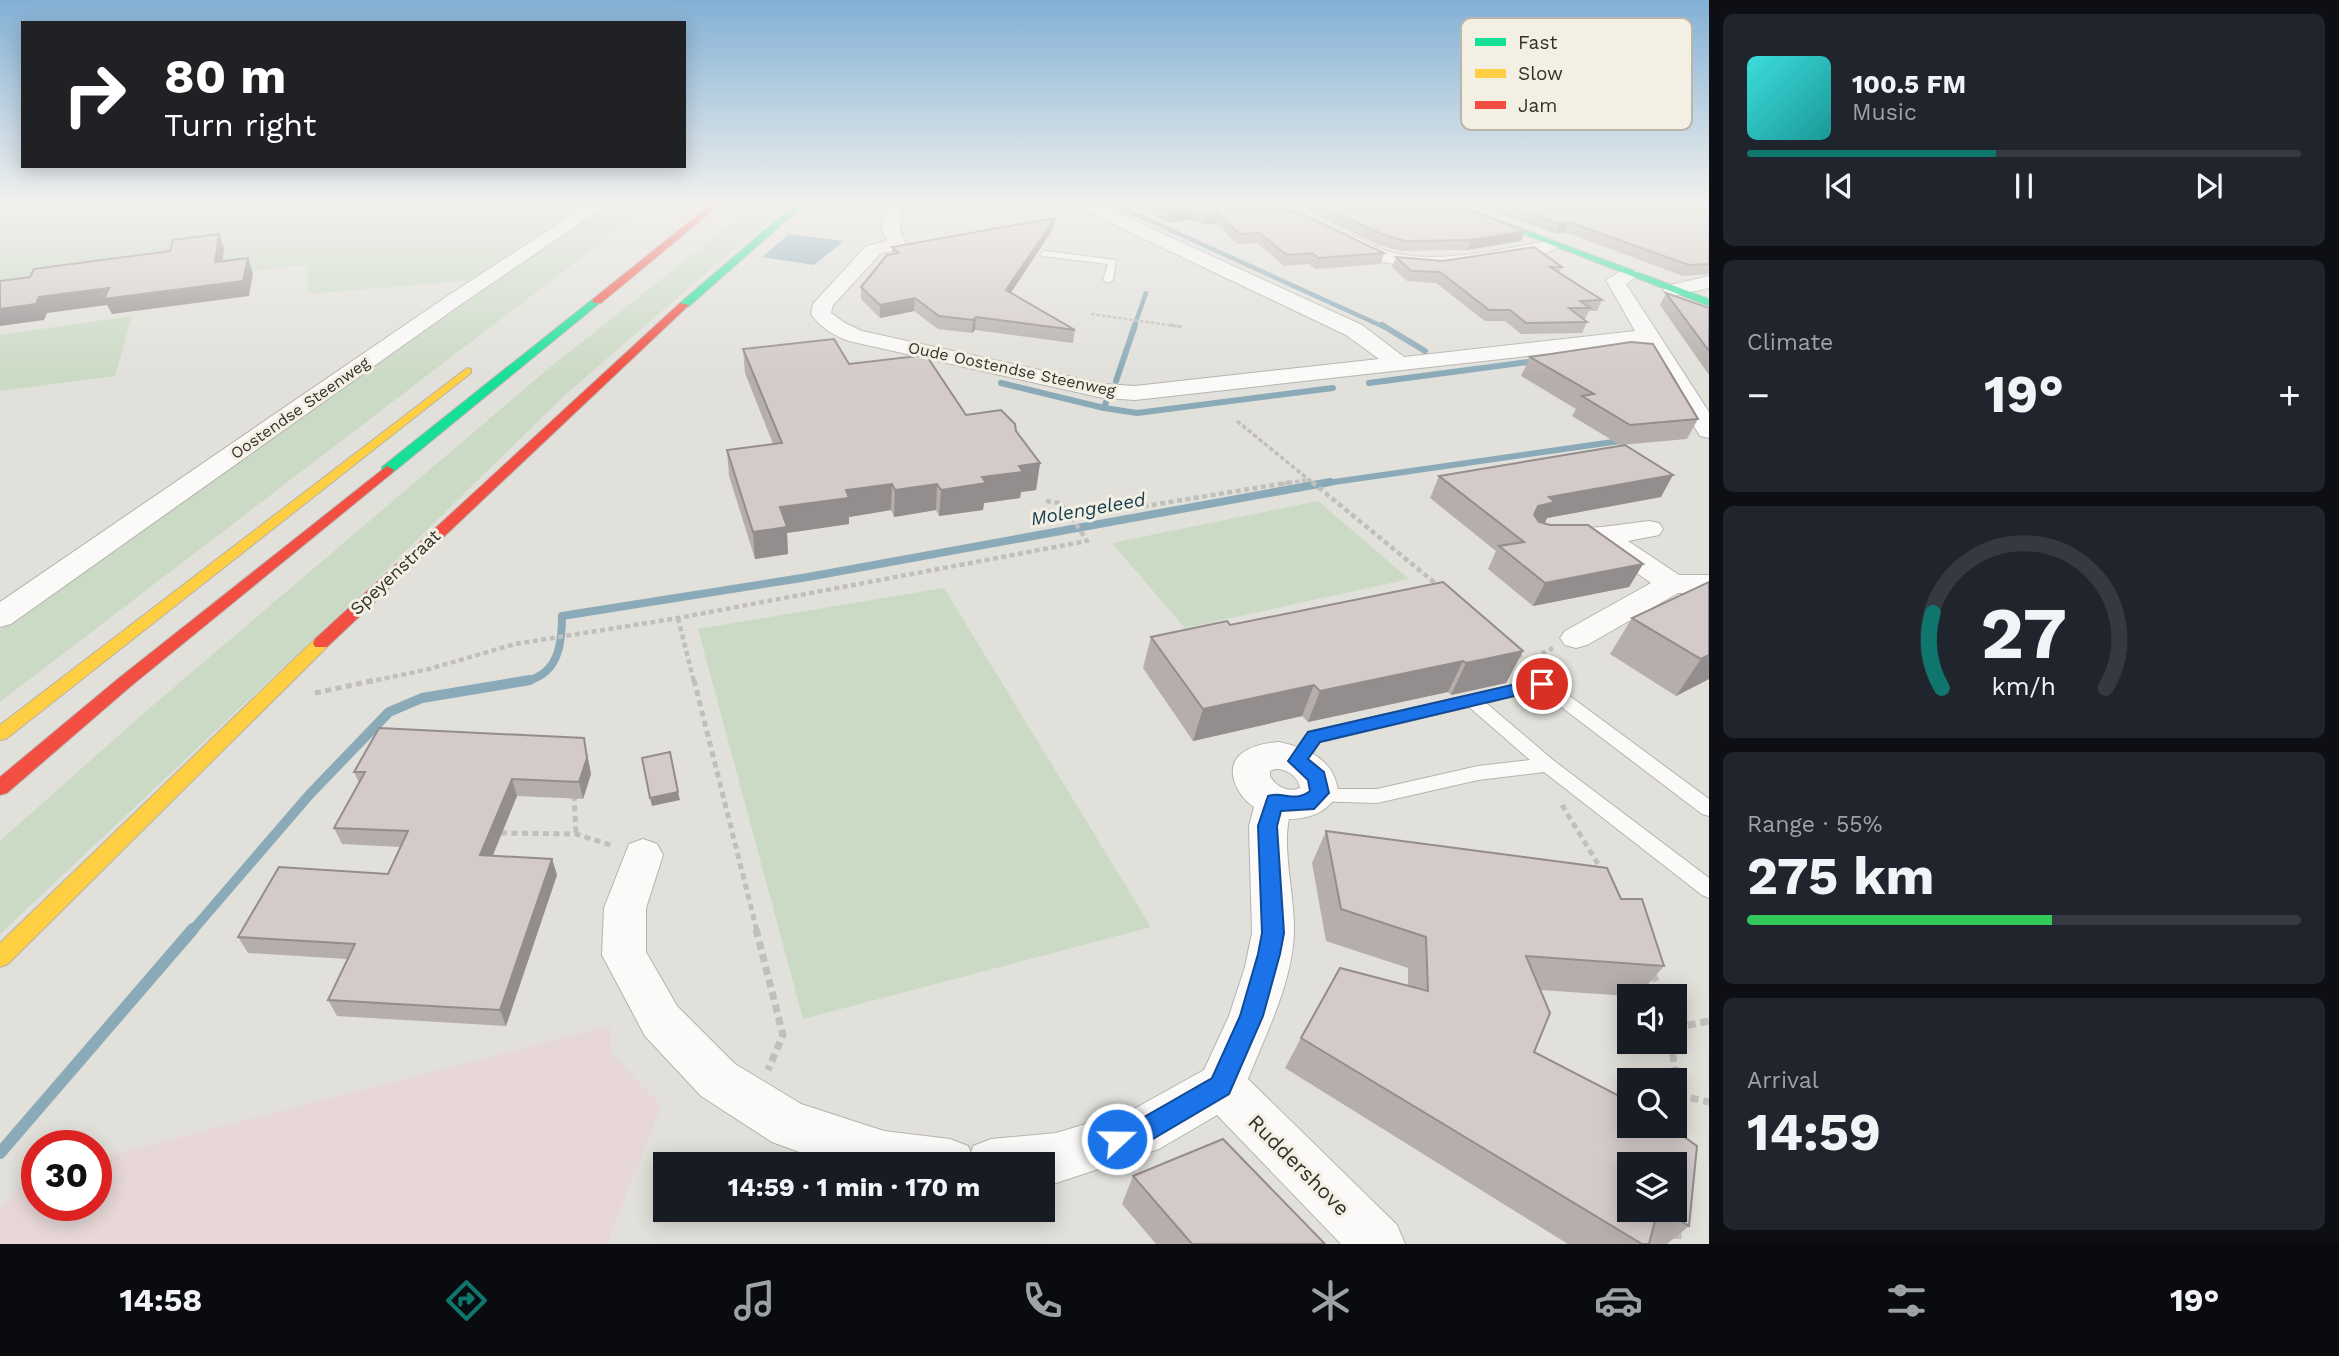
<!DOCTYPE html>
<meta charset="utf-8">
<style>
body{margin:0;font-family:"Work Sans",sans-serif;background:#20242c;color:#f1f3f6;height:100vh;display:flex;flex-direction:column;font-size:26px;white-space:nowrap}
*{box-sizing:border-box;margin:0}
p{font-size:23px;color:#9ea1a6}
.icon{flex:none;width:38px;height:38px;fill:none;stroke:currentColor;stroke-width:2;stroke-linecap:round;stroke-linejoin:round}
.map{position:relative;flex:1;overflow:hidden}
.panel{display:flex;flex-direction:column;gap:14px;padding:14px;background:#0d0f14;width:630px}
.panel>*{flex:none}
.guide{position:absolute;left:21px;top:21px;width:665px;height:147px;border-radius:0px;box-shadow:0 4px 18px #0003;background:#202124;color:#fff;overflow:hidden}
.tools{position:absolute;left:1617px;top:984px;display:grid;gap:14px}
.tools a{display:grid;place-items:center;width:70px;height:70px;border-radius:0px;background:#171b24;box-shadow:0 4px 18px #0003;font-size:35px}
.speed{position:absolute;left:21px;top:1130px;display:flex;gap:14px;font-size:35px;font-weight:700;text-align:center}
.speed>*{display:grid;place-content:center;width:91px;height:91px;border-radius:50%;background:#171b24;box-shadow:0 4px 18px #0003;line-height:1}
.speed .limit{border:10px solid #d22;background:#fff;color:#111}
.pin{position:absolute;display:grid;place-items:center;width:60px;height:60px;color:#fff;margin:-30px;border:4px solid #fff;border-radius:50%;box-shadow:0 2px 7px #0007}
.me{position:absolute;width:77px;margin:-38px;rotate:69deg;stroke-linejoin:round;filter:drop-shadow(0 0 5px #0008)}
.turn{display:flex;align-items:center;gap:24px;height:147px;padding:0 28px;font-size:32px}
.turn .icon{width:91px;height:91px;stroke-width:2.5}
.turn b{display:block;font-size:49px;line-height:60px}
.big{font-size:52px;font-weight:700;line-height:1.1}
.panel .tile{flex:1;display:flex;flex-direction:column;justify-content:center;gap:10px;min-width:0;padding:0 24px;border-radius:10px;background:#20242c}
.panel .dial{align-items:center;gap:0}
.dial svg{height:182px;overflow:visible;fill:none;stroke:#363941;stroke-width:7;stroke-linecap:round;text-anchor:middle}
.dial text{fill:#f1f3f6;stroke:none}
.song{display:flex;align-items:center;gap:21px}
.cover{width:84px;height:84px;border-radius:10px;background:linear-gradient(135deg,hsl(180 70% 55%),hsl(180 70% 35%))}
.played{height:7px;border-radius:4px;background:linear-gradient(90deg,#0f766e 45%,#363941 45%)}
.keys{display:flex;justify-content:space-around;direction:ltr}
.heat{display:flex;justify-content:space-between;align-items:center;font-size:38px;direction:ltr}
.charge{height:10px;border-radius:5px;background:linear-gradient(90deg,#34c759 55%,#363941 0)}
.trip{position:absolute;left:653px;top:1152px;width:402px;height:70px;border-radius:0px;background:#171b24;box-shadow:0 4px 18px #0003;font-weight:700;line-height:70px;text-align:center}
.menu{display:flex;height:112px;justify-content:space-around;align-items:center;background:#090b0e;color:#9ea1a6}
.menu .icon{width:49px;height:49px}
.menu .on{color:#0f766e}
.menu b{font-size:32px;color:#f1f3f6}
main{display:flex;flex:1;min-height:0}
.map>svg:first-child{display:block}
.education{fill:#e7d7d7}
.green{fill:#cbdac5}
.water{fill:#8aaab8}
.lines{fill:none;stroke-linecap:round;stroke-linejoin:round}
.stream-far4{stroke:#8aaab8;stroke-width:4.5}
.stream-far3{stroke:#8aaab8;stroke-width:6}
.stream-far2{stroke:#8aaab8;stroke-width:8}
.stream-far1{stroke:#8aaab8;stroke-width:10}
.stream{stroke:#8aaab8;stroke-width:12}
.lane-casing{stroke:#b5b3af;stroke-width:2}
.street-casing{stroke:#b5b3af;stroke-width:2}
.fast-casing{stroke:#b5b3af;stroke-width:2}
.slow-casing{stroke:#b5b3af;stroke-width:2}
.jam-casing{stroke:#b5b3af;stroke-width:2}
.path-far4{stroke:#c0bfbc;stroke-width:2.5;stroke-dasharray:3.5 2;stroke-linecap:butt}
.path-far3{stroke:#c0bfbc;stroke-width:3.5;stroke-dasharray:4.5 2.5;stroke-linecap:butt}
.path-far2{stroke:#c0bfbc;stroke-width:4.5;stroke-dasharray:5 3.5;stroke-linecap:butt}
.path-far1{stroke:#c0bfbc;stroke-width:5;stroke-dasharray:6 4.5;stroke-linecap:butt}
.path{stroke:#c0bfbc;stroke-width:7;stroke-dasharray:8 5;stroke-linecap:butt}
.lane{fill:#fbfaf9;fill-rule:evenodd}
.street{fill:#fbfaf9;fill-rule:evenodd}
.fast{fill:#16e098;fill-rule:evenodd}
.slow{fill:#ffcf43;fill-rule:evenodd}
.jam{fill:#f24e42;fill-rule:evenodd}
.wall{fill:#b5aead;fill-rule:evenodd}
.shaded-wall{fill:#948d8d}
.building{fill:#d3cac9;stroke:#948d8d;stroke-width:2}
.route{fill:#1a73e8;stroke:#114b97;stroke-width:2}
.labels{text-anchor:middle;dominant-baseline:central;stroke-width:6;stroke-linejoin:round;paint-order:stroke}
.far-street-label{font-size:16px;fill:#32312c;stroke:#f3efe3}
.street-label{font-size:18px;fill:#32312c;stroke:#f3efe3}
.water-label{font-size:19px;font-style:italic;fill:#133d4e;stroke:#f3efe3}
.near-street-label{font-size:21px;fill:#32312c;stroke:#f3efe3}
.key{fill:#f3efe3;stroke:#b9b6ac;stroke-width:2}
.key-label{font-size:19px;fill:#32312c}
</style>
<main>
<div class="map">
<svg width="1709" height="1244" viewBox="0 0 1709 1244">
<rect width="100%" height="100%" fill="#e2e0da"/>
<polygon class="education" points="609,1026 612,1054 661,1106 607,1244 0,1244 0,1211 28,1177 37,1175 37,1206 96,1206 96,1159"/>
<g class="green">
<polygon points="0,202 593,202 474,280 308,294 307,265 213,275 0,286"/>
<polygon points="612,202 654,202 0,702 0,630 257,444"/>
<polygon points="759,202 794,202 729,253 566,394 379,577 0,934 0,841 144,713 549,368"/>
<polygon points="132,316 115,376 0,391 0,335"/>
<polygon points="1318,501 1409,579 1185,628 1112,543"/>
<polygon points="944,588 1151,927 803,1019 698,629"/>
</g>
<polygon class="water" points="789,234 844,241 814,265 762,257"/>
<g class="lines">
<g class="stream-far4">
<polyline points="1109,202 1384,327"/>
<polyline points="1134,327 1146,293"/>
</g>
<g class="stream-far3">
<polyline points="1382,325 1425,351"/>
<polyline points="1116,381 1135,325"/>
<polyline points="1001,383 1104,408 1106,402"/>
<polyline points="1369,383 1536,361"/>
<polyline points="1104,408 1137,413 1333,388"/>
<polyline points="1320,484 1620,441"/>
</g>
<path class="stream-far2" d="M522,682C558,676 562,646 562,616L808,577L1330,482"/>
<polyline class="stream-far1" points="192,931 310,794 389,712 422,698 530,680"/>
<polyline class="stream" points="0,1153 193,929"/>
<g class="lane-casing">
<g id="lane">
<polygon points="1045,251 1116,260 1113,280 1108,283 1103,280 1108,264 1042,256 1040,254"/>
<path d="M1542,678L1548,680L1709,799V816L1702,814L1539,690L1486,703L1553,760L1709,878V898L1702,895L1544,772L1478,780L1377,803L1311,801L1309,796L1311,791L1318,789H1377L1478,766L1530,760L1469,707L1320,742C1312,753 1306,771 1291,766L1288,761L1308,732Z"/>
</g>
</g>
<g class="street-casing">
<g id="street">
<polygon points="592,202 611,202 460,305 11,624 0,627 0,602 446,297"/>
<path d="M846,202H913L902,210L900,230L906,244L903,248L880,254L833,305L831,313L845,323L862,331L1103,384L1135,386L1379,359L1346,335L1075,206L1073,202H1094L1362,325L1404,357L1635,331L1606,280L1623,270H1637L1640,274L1626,284L1709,412V438L1700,436L1643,343L1135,400L1103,398L849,341C833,335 821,328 811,314L813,304L866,246L887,241L882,230L885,211L854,207Z"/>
<path d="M1345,233C1361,237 1374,248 1390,252C1437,265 1504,249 1552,240L1561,245C1546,263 1415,269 1389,263C1371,260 1355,250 1339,242L1336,238Z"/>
<polygon points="1709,276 1709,288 1673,296 1666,294 1663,290 1666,286"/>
<polygon points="1649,521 1659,523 1663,529 1659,535 1628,541 1679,575 1709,575 1709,593 1678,593 1587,645 1576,648 1565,645 1560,638 1565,631 1651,583 1597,545 1551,542 1547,536 1551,530 1602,527"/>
<path d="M1279,742C1307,748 1336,760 1338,793C1328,812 1310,819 1289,819C1282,850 1295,898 1294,931C1293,982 1266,1033 1248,1079L1397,1225L1405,1244H1341L1217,1115L1159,1149L1056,1183L1043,1184V1164H832L772,1142L701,1096L645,1036L602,955L604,908L629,844L643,839L657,844L663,855L646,908V952L677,1006L735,1064L801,1104L884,1131L950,1139L968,1146L971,1153L973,1146L991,1139L1056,1133L1132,1110L1204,1070L1229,1016L1245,967L1252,933L1249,826L1254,807C1238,797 1223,769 1241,754C1251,745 1267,743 1279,742ZM1275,769C1286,768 1299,777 1300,788C1288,793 1276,787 1270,776V771Z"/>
</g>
</g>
<g class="fast-casing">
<g id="fast">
<polygon points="798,202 807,202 688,307 680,307 680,303"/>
<polygon points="1441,202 1451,202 1709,299 1709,306"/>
<polygon points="593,299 602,301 392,473 382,473 382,467"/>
</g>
</g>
<g class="slow-casing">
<g id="slow">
<polygon points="467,368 471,369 471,373 6,739 0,740 0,725"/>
<polygon points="321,638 329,643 327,647 8,964 0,967 0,943 315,639"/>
</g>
</g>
<g class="jam-casing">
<g id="jam">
<polygon points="714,202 723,202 601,303 593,303 593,299"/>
<polygon points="680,303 689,305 327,647 315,647 313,643 315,639"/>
<polygon points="387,466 394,470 392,473 131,686 7,793 0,795 0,777 119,678"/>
</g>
</g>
<g class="path-far4">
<polyline points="1233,207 1303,211 1295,214"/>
<polyline points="1091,314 1182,327"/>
</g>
<g class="path-far3">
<polyline points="1170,325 1182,327"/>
<polyline points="1237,421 1314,484"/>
<polyline points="1281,484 1306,480"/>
</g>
<g class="path-far2">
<polyline points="1312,482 1440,587"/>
<polyline points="1046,501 1060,503 1072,518"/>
<polyline points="678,618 694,682"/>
<polyline points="1518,654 1531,668"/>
<polyline points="1526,661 1553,648"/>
<polyline points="368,682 429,669 515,644 678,618 1087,541 1072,518 1292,482"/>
</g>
<g class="path-far1">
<polyline points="694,680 757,931"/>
<polyline points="315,693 376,680"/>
<polyline points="574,795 576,834"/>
<polyline points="1562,805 1603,872"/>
<polyline points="501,833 576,834 614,846"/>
</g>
<g class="path">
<polyline points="756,929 783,1035 768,1070"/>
<polyline points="1653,974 1662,996"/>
<polyline points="1675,1028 1709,1021"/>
<polyline points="1671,1041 1678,1095 1678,1138"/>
<polyline points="1678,1095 1709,1102"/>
<polyline points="1678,1231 1678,1244"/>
</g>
<use href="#lane" class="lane"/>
<use href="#street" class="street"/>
<use href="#fast" class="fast"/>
<use href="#slow" class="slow"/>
<use href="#jam" class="jam"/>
</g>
<g class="wall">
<polygon points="1123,202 1220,202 1228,205 1384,253 1381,264 1315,269 1309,264 1284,266 1257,243 1237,244 1216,223 1205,225 1189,219 1168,223 1137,206 1135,209"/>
<polygon points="1248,202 1448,202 1525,231 1521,241 1467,250 1401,251 1379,245 1302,208"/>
<polygon points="1469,202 1709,202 1709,274 1683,276 1565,232 1556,234"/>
<polygon points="1055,218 1053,229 1011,293 1075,330 1073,343 975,330 972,333 938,329 914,311 880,318 861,299 861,287 892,254 892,247"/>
<polygon points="1396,257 1443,261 1562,267 1559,273 1602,300 1597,311 1589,311 1585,319 1583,319 1587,322 1582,333 1521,334 1505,321 1485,321 1436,283 1407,281 1392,267"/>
<polygon points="1666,293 1709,308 1709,375 1660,305"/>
<polygon points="743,349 849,364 966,415 1016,431 1040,463 1036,490 1021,492 1020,498 984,503 983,510 939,516 936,510 894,517 891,510 849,517 849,524 787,533 788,554 755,559 729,476 727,450 773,444 745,373"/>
<polygon points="1530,357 1698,419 1687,439 1620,445 1572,416 1576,409 1521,376"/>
<polygon points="1439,476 1661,497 1547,518 1545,523 1643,564 1629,587 1533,606 1488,569 1496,551 1430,498"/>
<polygon points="1709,582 1709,679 1676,696 1610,654 1632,618"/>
<polygon points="1230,625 1523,651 1506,683 1451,695 1448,692 1308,722 1302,716 1193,741 1143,668 1151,637"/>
<polygon points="584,738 591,774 583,799 517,796 493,856 552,859 557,875 506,1026 337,1016 328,1000 347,959 248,953 238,937 388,874 401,847 342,844 334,828 359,783 354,772"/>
<path d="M1326,831L1621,899L1664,966L1638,996H1629L1540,990L1534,1052L1676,1131L1689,1226L1667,1244H1568L1285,1068L1301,1038L1408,986V968L1326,941L1312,863ZM1675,1164V1209H1629Z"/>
<polygon points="1133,1176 1325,1244 1156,1244 1122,1204"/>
</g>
<g class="shaded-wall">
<polygon points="1191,209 1189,219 1168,223 1170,213"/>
<polygon points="1218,213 1216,223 1205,225 1207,215"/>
<polygon points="1055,218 1053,229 1004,303 1006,290"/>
<polygon points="1569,222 1565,232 1556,234 1560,224"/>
<polygon points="1525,231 1521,241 1467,250 1471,240"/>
<polygon points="219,234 224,248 221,277 215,262"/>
<polygon points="248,258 253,273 249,296 112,314 107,305 47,313 44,320 0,326 0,309 39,297 109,288"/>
<polygon points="915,298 914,311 880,318 880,305"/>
<polygon points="976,317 975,330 972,333 973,320"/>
<polygon points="1040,463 1036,490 1021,492 1020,498 984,503 983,510 939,516 941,490 1019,466"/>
<polygon points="1673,475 1661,497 1547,518 1544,524 1527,529 1538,506 1549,497"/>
<polygon points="892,484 891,510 849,517 849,524 787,533 788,554 755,559 753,532 780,507 846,490"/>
<polygon points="937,484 936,510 894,517 895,490"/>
<polygon points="1643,564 1629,587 1533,606 1545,583"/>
<polygon points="1523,651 1506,683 1451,695 1466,663"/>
<polygon points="1709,655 1709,679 1676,696 1701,659"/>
<polygon points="1463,661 1448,692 1308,722 1320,691"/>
<polygon points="1314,685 1302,716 1193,741 1203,709"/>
<polygon points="584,738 591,774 583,799 579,782"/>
<polygon points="512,779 517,796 486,871 480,855"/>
<polygon points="678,792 680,800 652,806 650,798"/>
<polygon points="552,859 557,875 506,1026 500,1010"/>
</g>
<g class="building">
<polygon points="1148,202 1220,202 1228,205 1284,210 1304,215 1384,253 1318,258 1312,253 1287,255 1259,233 1239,234 1218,213 1207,215 1191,209 1170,213"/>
<polygon points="1311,202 1448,202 1525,231 1471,240 1405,241 1382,234"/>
<polygon points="1499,202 1709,202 1709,264 1689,265 1569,222 1560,224"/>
<polygon points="1055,218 1006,290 1075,330 976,317 973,320 939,316 915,298 880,305 861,287 887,255 899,253 892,247"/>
<polygon points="219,234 215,262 248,258 243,281 104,299 109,288 39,297 36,304 0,309 0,281 30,277 34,269 170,251 173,240"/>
<polygon points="1534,247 1562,267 1550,267 1602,300 1580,301 1590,308 1569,308 1587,322 1526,323 1510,310 1489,310 1440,272 1411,271 1396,257 1443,261"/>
<polygon points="1666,293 1709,308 1709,351"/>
<polygon points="834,339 849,364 926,355 966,415 1001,410 1015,424 1016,431 1040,463 1019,466 1023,472 982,477 986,483 941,490 937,484 895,490 892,484 846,490 849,498 780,507 787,527 753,532 727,450 782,443 743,349"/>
<polygon points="1631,342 1653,344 1698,419 1630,425 1582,396 1594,394 1530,357"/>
<polygon points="1625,445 1673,475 1549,497 1555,502 1538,506 1534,515 1539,522 1550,525 1588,525 1643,564 1545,583 1499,546 1524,542 1439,476"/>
<polygon points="1443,582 1523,651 1466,663 1463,661 1320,691 1314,685 1203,709 1151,637 1227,621 1230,625"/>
<polygon points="1709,582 1709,655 1701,659 1632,618"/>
<polygon points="379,728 584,738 587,758 579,782 512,779 480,855 552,859 500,1010 328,1000 355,944 238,937 279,867 388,874 408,831 334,828 365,772 354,772"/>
<polygon points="670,752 678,792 650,798 642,758"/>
<polygon points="1326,831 1607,868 1621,899 1642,899 1664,966 1526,956 1550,1013 1534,1052 1629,1101 1629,1125 1675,1125 1675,1118 1679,1120 1676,1131 1697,1146 1689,1226 1662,1209 1675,1209 1675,1164 1629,1164 1629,1209 1658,1209 1649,1244 1642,1244 1301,1038 1340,968 1428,991 1426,937 1341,909"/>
<polygon points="1223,1139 1325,1244 1192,1244 1133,1176"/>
</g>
<linearGradient id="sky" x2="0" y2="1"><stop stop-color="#82b0d5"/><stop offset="0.54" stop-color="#f2f1ee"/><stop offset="1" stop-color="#f2f1ee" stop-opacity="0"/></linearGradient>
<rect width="1709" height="376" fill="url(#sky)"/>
<path class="route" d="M1542,678L1551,684L1548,688L1320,742L1308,759L1324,772L1329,793L1314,809L1281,811L1277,826L1284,933L1280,954L1263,1016L1229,1094L1151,1140L1117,1152L1109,1148L1105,1139L1109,1130L1137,1121L1212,1078L1240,1016L1258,954L1262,933L1258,826L1268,796C1283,791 1295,803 1310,791L1308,780L1288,761L1308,732Z"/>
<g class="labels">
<g class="far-street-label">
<text transform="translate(1012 369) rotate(12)">Oude Oostendse Steenweg</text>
<text transform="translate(300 408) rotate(-35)">Oostendse Steenweg</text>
</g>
<g class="street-label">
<text transform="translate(395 572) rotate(-43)">Speyenstraat</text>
</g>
<g class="water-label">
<text transform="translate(1088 509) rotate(-10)">Molengeleed</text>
</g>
<g class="near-street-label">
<text transform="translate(1299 1165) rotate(45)">Ruddershove</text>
</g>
</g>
<rect x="1461" y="18" width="231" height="112" rx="10" class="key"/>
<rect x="1475" y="38" width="31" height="8" fill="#16e098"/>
<rect x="1475" y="69" width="31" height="9" fill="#ffcf43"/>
<rect x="1475" y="101" width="31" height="8" fill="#f24e42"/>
<g class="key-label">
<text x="1518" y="49">Fast</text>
<text x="1518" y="80">Slow</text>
<text x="1518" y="112">Jam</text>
</g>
</svg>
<div class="tools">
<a><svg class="icon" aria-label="sound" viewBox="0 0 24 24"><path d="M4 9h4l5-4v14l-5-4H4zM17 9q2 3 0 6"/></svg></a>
<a><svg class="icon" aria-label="search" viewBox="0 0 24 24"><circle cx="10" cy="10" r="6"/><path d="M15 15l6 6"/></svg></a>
<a><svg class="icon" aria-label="layers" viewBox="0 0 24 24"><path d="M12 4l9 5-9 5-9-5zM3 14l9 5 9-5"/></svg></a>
</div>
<div class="speed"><div class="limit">30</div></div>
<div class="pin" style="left:1542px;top:684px;background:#d93025"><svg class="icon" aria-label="arrive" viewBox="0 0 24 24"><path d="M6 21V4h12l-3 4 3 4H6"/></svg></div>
<svg class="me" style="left:1117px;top:1139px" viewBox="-20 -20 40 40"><circle r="17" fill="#1a73e8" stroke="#fff" stroke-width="3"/><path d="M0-11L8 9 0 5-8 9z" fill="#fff"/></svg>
<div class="trip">14:59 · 1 min · 170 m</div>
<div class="guide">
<div class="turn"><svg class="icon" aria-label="right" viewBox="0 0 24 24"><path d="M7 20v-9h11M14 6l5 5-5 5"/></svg><div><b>80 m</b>Turn right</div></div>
</div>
</div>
<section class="panel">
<div class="tile">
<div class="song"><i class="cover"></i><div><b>100.5 FM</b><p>Music</p></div></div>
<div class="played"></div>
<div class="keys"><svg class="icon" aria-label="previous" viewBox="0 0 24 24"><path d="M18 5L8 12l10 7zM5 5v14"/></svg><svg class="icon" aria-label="pause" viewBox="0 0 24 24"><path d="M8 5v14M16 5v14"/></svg><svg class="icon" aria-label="next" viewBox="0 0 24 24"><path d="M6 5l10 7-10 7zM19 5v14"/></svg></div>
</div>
<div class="tile"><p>Climate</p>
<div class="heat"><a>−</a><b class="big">19°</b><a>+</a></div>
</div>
<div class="tile dial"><svg viewBox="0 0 100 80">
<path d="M14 69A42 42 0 1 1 86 69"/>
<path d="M14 69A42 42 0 0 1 10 36" stroke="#0f766e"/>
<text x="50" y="56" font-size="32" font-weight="700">27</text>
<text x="50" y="72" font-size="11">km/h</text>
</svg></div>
<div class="tile"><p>Range · 55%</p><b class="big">275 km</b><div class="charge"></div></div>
<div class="tile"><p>Arrival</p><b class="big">14:59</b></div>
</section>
</main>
<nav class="menu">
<b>14:58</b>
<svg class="icon on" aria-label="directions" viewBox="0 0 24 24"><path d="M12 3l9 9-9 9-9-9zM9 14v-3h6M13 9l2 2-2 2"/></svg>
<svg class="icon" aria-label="music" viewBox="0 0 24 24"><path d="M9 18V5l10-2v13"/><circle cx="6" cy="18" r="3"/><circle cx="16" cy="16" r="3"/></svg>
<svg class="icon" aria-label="phone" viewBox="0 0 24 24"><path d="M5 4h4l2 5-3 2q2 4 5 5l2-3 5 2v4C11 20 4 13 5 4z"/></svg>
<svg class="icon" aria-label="climate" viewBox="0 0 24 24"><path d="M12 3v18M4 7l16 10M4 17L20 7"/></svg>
<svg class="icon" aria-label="car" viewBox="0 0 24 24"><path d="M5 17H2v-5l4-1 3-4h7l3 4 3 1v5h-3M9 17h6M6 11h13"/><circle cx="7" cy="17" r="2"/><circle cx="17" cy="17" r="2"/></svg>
<svg class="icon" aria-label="filters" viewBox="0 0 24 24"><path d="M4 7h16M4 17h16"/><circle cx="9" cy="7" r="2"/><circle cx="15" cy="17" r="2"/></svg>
<b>19°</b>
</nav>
